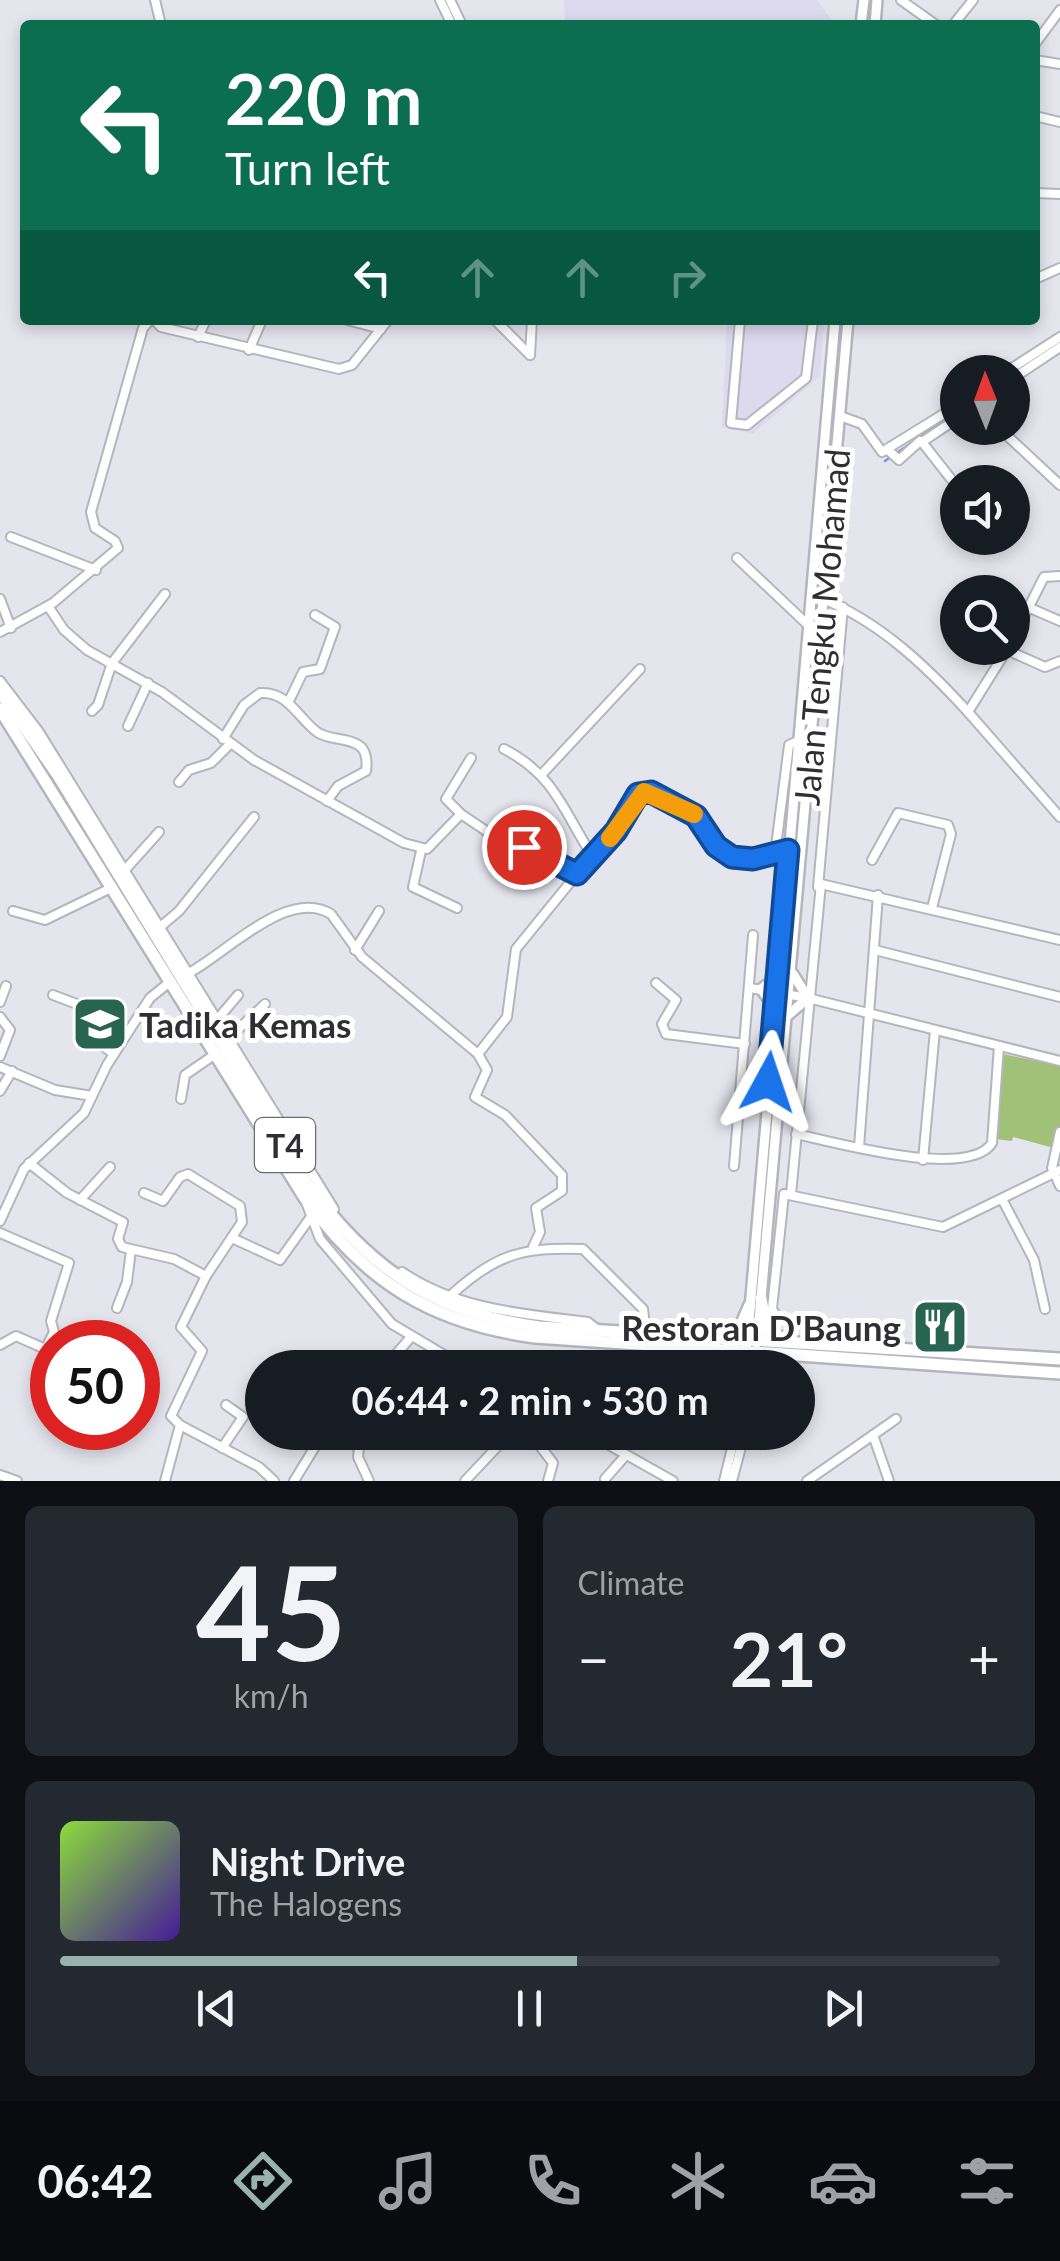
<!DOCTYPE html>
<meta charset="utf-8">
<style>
body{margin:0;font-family:Lato,sans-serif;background:#242831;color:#f1f3f6;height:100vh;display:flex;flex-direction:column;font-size:38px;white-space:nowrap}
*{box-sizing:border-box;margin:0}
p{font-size:32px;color:#9ea1a6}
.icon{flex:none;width:55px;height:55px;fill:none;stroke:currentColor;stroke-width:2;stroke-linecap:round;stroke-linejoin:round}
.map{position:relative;height:1481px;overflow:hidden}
.sheet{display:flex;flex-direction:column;gap:25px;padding:25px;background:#0d0f14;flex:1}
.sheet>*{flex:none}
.banner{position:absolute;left:20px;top:20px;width:1020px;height:305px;border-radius:10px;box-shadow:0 5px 15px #0003;background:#0b6e4f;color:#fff;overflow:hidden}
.needle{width:65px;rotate:359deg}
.tools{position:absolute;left:940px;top:355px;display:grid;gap:20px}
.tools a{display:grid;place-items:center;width:90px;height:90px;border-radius:50%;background:#171b24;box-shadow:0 5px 15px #0003;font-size:50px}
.speed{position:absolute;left:30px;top:1320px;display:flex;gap:20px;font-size:50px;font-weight:700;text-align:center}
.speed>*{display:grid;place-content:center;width:130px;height:130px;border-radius:50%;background:#171b24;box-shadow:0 5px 15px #0003;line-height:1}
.speed .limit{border:15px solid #d22;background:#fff;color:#111}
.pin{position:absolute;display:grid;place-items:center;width:85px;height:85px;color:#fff;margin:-42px;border:5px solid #fff;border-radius:50%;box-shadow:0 2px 10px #0007}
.me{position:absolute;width:110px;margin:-55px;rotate:5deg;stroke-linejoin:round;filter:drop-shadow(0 0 8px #0008)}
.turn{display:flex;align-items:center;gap:35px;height:210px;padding:0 40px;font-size:45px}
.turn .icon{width:130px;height:130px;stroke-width:2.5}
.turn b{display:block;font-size:70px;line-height:85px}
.lanes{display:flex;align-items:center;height:95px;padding:0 40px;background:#0003;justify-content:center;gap:50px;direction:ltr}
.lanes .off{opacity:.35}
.big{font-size:75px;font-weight:700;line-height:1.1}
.sheet .card{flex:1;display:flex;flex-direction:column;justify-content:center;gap:15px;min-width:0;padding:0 35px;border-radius:15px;background:#242831}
.sheet .dial{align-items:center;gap:0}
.dial b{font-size:130px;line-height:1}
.song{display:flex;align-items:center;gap:30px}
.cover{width:120px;height:120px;border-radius:15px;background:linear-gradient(135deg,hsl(90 70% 55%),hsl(260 70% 35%))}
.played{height:10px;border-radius:5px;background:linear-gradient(90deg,#97b3ab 55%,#363941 55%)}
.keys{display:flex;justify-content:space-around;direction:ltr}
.heat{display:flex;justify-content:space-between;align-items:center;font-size:55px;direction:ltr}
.sheet .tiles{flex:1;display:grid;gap:25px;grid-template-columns:1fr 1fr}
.card:last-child{grid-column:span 2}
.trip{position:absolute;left:245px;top:1350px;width:570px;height:100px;border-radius:50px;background:#171b24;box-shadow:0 5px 15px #0003;font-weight:700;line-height:100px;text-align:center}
.tab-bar{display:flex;height:160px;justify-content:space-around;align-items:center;background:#090b0e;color:#9ea1a6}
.tab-bar .icon{width:70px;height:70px}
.tab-bar .active{color:#97b3ab}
.tab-bar b{font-size:45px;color:#f1f3f6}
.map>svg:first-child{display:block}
.commercial{fill:#ddd9ef}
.green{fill:#a1c078}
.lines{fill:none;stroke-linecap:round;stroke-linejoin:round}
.stream{stroke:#729ae1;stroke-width:2.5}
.minor-casing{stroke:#b5b5be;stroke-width:12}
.major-casing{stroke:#b5b5be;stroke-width:14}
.highway-casing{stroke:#b5b5be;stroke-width:16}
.minor{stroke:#fff;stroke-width:8}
.major{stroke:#fff;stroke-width:9}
.highway{stroke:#fff;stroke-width:11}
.route-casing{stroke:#114b97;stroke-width:25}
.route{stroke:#1a73e8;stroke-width:18}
.slow{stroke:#f59e0b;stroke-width:18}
.labels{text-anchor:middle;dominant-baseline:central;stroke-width:10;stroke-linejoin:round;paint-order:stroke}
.shield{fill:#fff;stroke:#6d6d70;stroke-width:2.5}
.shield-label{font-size:32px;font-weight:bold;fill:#2f2f33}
.street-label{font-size:35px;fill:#2f2f33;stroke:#fff}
.poi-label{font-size:35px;font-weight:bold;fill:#2f2f33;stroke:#fff;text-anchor:start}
</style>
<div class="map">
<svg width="1060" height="1481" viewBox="0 0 1060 1481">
<rect width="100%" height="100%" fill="#e5e5ee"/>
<g class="commercial">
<polygon points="564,0 817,0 835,25 565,25"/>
<polygon points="727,320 824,320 820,376 753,434 722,427"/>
</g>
<polygon class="green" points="1003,1054 1060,1066 1060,1126 1054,1148 1013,1137 1012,1141 995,1139"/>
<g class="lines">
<g class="stream">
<polyline points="1012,373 1036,357"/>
<polyline points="885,461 958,411"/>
</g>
<g class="minor-casing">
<g id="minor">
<polyline points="155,0 161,25"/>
<polyline points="440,0 452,25"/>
<polyline points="450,0 462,25"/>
<polyline points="901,0 936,25"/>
<polyline points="953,25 973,0"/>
<polyline points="1035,44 1060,10"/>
<polyline points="1035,60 1060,64"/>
<polyline points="1035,116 1060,122"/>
<polyline points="1035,193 1060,194"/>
<polyline points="1035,279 1060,268"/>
<polyline points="154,320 161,327 339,369 352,365 388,320"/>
<polyline points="347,320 381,329"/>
<polyline points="495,320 530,355"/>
<polyline points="740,320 731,423 747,425 806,378 813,320"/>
<polyline points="198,337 206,320"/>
<polyline points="249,350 262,320"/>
<polyline points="530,355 532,320"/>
<polyline points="1006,372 1060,337"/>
<polyline points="1012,379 1060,347"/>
<polyline points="840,416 862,424 882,452 958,405"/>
<polyline points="999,428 1060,485"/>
<polyline points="888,450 899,460 920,441"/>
<polyline points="951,479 922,442 958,418"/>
<polyline points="11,537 96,570"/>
<polyline points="737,558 808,625"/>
<polyline points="0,599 11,628"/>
<path d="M823,599C880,622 927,667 968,712L1008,648"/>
<path d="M48,606L64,630L87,650L162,692L254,760L404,843L427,849L461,814L501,841L524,847L577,874L593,857C563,811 556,776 504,749"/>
<polyline points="1030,608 1060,621"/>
<polyline points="0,632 53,603 118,548 115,541 95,528 91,512 143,328 150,320"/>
<polyline points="1012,640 1044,577 1060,576"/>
<polyline points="1007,650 1045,667 1060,661"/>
<polyline points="0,681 39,732 334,1209"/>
<polyline points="288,703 303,672 320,669 335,627 315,615"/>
<polyline points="92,711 98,705 112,663 165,594"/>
<polyline points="968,712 1060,817"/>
<polyline points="128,726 148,683"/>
<path d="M223,739L244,705L260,693C288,691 298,718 317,732C329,741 352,737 362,748C367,754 367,765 366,771L338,786L327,801"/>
<polyline points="543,773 640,669"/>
<polyline points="179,782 189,770 211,763 230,744"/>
<polyline points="461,814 446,799 471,758"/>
<polyline points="421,851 413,887 457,908"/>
<polyline points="775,854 789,745 798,741"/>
<path d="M593,857L644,791C655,792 663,798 672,803C730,834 704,874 788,850"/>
<polyline points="872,860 898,813 948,825 951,834 932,908"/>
<polyline points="124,871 159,832"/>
<polyline points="818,887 843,607"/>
<polyline points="13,911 45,920 113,887"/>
<polyline points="159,928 179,911 254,817"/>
<polyline points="355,950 379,911"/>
<polyline points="875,950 1060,997"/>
<path d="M187,974C226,954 287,887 331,914L362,957L478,1054L487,1070L475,1097L505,1115L562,1175V1191L536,1208L540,1232L533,1247"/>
<polyline points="656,983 676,1000 662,1024 666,1034 745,1044"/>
<polyline points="750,988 808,998 1060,1061"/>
<polyline points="53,995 90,1009 82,1031 114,1054"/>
<polyline points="0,1002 6,986"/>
<polyline points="0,1017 10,1030 0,1056"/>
<polyline points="216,1021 238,995"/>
<polyline points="227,1040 265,1004"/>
<polyline points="478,1054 507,1017 516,949 577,874"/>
<polyline points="0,1067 55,1090 92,1096"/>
<polyline points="0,1091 12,1071"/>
<polyline points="181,1099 185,1075 214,1055"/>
<polyline points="1060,1132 1052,1168 1060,1186"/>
<path d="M796,1134C833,1142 969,1180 992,1143L999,1046"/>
<polyline points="859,1147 878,895"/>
<polyline points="923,1160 935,1030"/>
<polyline points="29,1163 67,1193 123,1222 118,1239 122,1247 174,1259 206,1276 181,1327 202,1351 171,1416 180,1425 165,1481"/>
<polyline points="734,1166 753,935"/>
<polyline points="144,1193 163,1201 180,1177 188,1174 240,1206 242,1222 206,1276"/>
<polyline points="791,1194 821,884 1060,940"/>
<polyline points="1002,1199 1034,1260 1045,1309"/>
<polyline points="80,1200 110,1167"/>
<polyline points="306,1202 320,1239 392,1324 466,1368"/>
<polyline points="0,1221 24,1169 84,1113 107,1065 150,998 171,981"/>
<polyline points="0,1233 69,1263 51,1321 54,1332 46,1348"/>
<polyline points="232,1238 280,1260 310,1218"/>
<path d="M402,1272C458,1310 524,1314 588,1322L598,1330"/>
<path d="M449,1297C495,1254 522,1247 583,1249L643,1309L646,1333"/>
<polyline points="117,1308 127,1282 131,1250"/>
<polyline points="802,1325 777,1317 772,1309 784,1194 943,1227 1060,1170"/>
<polyline points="0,1345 16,1336 52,1352"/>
<polyline points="384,1368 411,1337"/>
<polyline points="745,1368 747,1352"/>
<polyline points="755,1368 757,1353"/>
<polyline points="180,1425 259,1467 274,1481"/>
<polyline points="521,1432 540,1446"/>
<polyline points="586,1432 673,1481"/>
<polyline points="873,1435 889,1481"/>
<polyline points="359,1446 358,1457 369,1481"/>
<polyline points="222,1448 243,1417 226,1405"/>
<polyline points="0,1475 17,1481"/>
<polyline points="605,1479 626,1455"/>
<polyline points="294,1481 324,1432"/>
<polyline points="465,1481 511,1432"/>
<polyline points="548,1481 553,1463 540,1446 552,1432"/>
<polyline points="724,1481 736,1432"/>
<polyline points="732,1481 745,1432"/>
<polyline points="807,1481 896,1419"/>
</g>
</g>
<g class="major-casing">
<g id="major">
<polyline points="861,25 864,0"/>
<polyline points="875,25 877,0"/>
<polyline points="773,1006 761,989 776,978"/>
<polyline points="786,1017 808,998 793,974"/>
<polyline points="757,1343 848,320"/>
<polyline points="747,1344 835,320"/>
</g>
</g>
<g class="highway-casing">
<g id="highway">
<path d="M0,692L57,774L308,1185C370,1270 434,1313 539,1327L1060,1359"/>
<path d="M0,709L305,1198C366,1282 431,1323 535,1337L1060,1373"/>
<polyline points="761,1299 767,1331 783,1339"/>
<polyline points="720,1334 741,1326 750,1305"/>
<polyline points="719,1353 739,1368"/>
<polyline points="761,1368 782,1359"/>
</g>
</g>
<use href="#minor" class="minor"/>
<use href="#major" class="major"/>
<use href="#highway" class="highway"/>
</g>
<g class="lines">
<g class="route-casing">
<polyline id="route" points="524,847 577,874 616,831 638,794 651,792 696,816 716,846 732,857 753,859 788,850 768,1082"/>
</g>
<use href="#route" class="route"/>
<polyline class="slow" points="610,838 644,792 694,814"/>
</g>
<defs>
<g id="school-square" transform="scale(2.875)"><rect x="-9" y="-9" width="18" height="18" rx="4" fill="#286550" stroke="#fff"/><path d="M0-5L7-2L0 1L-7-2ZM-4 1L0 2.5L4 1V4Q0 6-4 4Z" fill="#fff"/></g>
<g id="restaurant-square" transform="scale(2.875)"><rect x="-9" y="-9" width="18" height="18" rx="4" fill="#286550" stroke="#fff"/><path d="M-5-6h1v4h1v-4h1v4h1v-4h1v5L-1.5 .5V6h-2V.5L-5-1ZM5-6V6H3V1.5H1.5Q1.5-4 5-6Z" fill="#fff"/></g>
</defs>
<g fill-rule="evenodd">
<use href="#school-square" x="100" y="1024"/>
<use href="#restaurant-square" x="940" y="1327"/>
</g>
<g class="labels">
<rect class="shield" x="255" y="1118" width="60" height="54" rx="8"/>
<g class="shield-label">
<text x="285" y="1145">T4</text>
</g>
<g class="street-label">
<text transform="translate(821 627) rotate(-85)">Jalan Tengku Mohamad</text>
</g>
<g class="poi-label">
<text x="139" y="1024">Tadika Kemas</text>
<text x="901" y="1327" text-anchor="end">Restoran D'Baung</text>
</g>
</g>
</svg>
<div class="tools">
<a><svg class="needle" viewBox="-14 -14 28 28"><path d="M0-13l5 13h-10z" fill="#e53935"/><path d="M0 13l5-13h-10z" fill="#9ea1a6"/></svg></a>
<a><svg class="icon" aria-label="sound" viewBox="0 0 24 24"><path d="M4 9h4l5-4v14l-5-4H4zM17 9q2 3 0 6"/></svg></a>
<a><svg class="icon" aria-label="search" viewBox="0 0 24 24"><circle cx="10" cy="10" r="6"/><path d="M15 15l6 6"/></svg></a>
</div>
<div class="speed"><div class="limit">50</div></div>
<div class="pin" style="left:524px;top:847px;background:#d93025"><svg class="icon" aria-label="arrive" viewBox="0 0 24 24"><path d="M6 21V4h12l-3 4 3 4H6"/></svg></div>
<svg class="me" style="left:768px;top:1082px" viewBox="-20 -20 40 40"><path d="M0-17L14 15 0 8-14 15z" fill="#1a73e8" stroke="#fff" stroke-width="4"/></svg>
<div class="trip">06:44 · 2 min · 530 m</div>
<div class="banner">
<div class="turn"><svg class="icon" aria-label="left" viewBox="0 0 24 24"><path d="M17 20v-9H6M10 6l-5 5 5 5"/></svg><div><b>220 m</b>Turn left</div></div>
<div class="lanes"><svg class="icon" aria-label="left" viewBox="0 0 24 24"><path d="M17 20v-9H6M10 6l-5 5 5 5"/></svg><svg class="icon off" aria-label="ahead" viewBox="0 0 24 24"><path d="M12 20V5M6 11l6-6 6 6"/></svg><svg class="icon off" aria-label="ahead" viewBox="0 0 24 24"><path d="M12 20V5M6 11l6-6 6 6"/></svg><svg class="icon off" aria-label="right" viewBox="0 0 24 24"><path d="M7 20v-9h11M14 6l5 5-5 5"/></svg></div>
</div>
</div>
<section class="sheet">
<div class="tiles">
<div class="card dial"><b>45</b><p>km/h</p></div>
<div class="card"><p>Climate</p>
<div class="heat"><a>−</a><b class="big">21°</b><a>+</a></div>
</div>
<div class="card">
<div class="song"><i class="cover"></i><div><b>Night Drive</b><p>The Halogens</p></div></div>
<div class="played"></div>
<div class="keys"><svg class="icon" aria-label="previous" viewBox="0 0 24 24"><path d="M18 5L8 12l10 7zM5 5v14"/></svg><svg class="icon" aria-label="pause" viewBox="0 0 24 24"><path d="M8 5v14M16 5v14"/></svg><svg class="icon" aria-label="next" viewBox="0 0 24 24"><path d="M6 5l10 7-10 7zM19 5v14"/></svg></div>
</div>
</div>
</section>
<nav class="tab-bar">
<b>06:42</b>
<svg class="icon active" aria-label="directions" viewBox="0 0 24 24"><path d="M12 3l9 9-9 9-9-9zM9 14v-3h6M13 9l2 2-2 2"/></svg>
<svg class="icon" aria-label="music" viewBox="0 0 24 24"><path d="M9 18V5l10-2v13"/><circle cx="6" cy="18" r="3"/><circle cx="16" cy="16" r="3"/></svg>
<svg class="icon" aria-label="phone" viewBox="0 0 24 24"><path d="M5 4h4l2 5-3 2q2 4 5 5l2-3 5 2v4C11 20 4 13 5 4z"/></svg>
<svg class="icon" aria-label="climate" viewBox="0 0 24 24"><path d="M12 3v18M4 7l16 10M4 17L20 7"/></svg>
<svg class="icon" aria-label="car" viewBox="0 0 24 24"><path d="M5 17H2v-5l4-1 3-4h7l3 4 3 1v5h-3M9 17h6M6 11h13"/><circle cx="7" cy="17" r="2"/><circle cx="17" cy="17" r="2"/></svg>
<svg class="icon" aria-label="filters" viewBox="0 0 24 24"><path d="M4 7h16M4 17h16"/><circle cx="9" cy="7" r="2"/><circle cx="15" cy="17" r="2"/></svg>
</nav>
